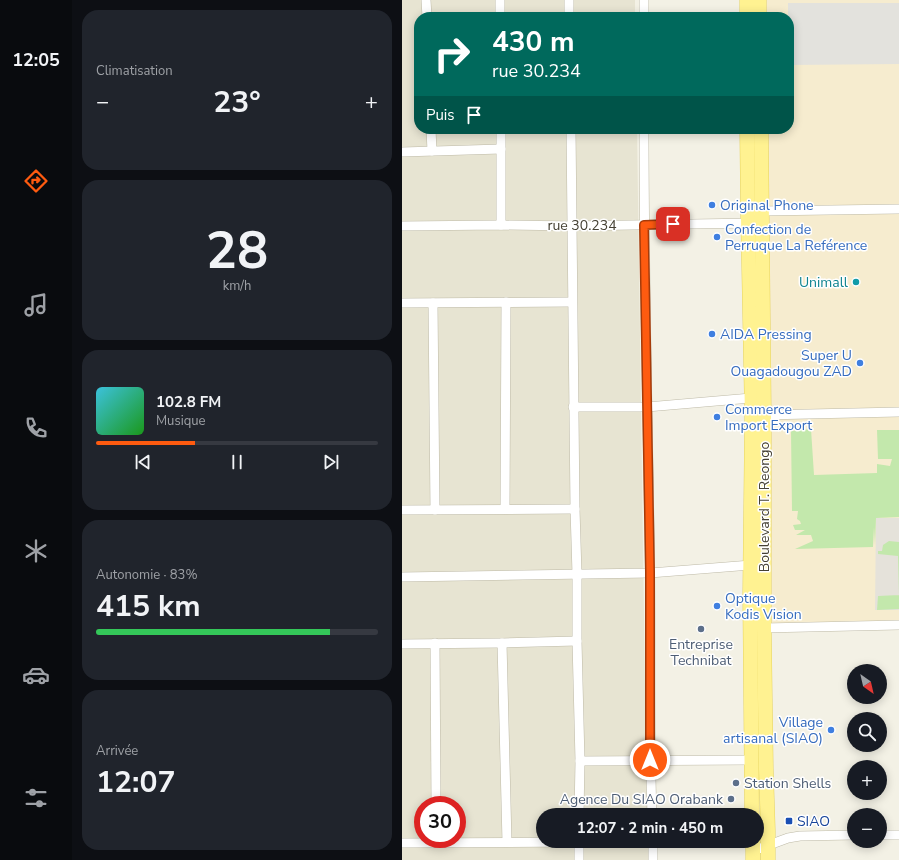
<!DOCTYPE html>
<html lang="fr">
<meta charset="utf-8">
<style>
body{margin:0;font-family:"Nunito Sans",sans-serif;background:#20242c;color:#f1f3f6;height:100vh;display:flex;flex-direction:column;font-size:15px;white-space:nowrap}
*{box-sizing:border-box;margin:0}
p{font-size:13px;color:#9ea1a6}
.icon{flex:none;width:22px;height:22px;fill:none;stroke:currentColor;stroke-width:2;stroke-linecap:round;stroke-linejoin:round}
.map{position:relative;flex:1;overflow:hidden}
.side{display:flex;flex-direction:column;gap:10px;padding:10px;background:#0d0f14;width:330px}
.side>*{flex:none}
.hud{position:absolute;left:12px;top:12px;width:380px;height:122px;border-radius:16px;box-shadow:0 2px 10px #0003;background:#00695c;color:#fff;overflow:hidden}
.needle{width:26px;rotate:146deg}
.controls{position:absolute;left:445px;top:664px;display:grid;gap:8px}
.controls a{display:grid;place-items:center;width:40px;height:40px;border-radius:50%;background:#171b24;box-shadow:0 2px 10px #0003;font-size:20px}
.speed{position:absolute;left:12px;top:796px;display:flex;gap:8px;font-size:20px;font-weight:700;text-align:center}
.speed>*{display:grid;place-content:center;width:52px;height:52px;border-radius:50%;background:#171b24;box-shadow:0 2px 10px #0003;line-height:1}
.speed .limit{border:6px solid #d22;background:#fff;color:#111}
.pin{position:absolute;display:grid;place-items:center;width:34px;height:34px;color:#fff;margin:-17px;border-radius:8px;box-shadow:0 2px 6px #0006}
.me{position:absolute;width:44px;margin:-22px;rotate:0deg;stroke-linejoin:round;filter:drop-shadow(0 0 3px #0008)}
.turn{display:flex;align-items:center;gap:14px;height:84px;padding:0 12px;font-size:18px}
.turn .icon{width:52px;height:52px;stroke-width:2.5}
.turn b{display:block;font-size:28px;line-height:34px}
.then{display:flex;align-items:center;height:38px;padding:0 12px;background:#0003;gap:8px;font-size:15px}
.big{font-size:30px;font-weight:700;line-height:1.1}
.side .card{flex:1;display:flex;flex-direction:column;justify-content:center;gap:6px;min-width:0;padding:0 14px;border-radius:16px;background:#20242c}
.side .dial{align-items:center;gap:0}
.dial b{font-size:52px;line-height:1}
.song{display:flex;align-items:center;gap:12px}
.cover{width:48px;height:48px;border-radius:6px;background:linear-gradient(135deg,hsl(190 70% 55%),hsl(120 70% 35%))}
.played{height:4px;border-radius:2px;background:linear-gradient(90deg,#fe5b10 35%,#363941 35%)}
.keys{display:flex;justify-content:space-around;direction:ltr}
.heat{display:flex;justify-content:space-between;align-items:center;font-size:22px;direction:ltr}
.charge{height:6px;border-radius:3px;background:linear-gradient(90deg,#34c759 83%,#363941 0)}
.trip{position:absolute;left:134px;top:808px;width:228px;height:40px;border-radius:20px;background:#171b24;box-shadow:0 2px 10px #0003;font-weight:700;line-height:40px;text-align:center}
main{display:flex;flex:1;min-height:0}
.menu{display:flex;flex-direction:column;width:72px;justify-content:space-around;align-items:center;background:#090b0e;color:#9ea1a6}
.menu .icon{width:28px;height:28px}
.menu .on{color:#fe5b10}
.menu b{font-size:18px;color:#f1f3f6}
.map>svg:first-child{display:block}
.residential{fill:#e7e4d2;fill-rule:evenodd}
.commercial{fill:#f6eccf}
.industrial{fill:#e5e2da}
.green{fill:#c3e8ac}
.parking{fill:#e3e2dd}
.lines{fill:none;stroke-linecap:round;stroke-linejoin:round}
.street-casing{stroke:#bebaa7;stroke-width:10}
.primary-casing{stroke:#e6d35f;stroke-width:15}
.street{stroke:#fff;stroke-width:9}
.primary{stroke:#fff291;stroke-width:14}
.route-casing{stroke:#a53b0a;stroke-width:10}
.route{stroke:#fe5b10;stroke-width:7}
.shop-dot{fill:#3f7fe0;stroke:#fff;stroke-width:1.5}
.culture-dot{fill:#0f9aa8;stroke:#fff;stroke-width:1.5}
.service-dot{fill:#5c6f8a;stroke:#fff;stroke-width:1.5}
.transit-dot{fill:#1a4fb4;stroke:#fff;stroke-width:1.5}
.labels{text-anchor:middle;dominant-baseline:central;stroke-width:3;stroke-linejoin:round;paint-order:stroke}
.shop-label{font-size:14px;fill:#366cbe;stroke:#fff;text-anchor:start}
.street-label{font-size:14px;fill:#454134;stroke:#fff}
.culture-label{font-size:14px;fill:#0d838f;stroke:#fff;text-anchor:end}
.service-label{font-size:14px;fill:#4e5e75;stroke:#fff}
.transit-label{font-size:14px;fill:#164399;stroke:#fff;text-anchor:start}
</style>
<main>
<nav class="menu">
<b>12:05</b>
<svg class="icon on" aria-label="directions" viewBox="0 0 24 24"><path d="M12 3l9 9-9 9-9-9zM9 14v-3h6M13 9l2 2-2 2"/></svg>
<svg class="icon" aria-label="music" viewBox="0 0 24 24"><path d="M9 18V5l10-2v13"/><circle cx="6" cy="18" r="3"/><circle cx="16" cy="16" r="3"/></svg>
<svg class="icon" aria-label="phone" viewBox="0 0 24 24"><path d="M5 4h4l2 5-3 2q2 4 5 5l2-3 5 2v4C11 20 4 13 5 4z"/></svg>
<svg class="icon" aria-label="climate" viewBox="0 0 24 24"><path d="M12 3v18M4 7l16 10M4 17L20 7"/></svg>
<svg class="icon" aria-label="car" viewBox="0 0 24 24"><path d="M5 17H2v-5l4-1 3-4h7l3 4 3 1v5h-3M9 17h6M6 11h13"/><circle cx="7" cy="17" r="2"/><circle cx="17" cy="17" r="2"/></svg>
<svg class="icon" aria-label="filters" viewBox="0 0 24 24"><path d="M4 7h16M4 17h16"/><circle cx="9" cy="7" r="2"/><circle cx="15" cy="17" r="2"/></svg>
</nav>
<section class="side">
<div class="card"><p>Climatisation</p>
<div class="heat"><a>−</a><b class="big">23°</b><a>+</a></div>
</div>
<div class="card dial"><b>28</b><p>km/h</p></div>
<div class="card">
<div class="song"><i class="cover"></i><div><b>102.8 FM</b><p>Musique</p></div></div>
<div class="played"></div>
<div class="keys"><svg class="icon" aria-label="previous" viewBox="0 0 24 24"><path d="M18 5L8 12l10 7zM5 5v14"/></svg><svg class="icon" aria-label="pause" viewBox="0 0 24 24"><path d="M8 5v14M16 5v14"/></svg><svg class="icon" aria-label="next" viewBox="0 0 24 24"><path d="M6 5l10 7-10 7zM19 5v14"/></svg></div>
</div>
<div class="card"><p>Autonomie · 83%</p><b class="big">415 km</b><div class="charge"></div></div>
<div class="card"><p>Arrivée</p><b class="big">12:07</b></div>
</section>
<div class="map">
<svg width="497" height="860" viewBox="0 0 497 860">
<rect width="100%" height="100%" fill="#f3f1e5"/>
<path class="residential" d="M0,0H233V17H17V129H235L244,756L246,815H141V841H247V860H0ZM21,805H55V839H21Z"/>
<polygon class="commercial" points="357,0 497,0 497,625 362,628 357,129 387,129 387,17 357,17"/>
<polygon class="industrial" points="474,518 497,518 497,610 473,610"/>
<g class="green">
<polygon points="409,429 412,475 475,473 475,464 488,466 490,459 476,459 475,430 497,430 497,517 474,518 473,545 472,527 471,547 393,549 411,541 409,535 394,535 403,530 393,530 391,525 399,524 398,521 395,519 396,511 390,511 389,431"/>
<polygon points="487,541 497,542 497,609 475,610 476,596 497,595 496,556 476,554 476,551 480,551 481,545"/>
</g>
<polygon class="parking" points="497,3 497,64 387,65 387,17 386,17 386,3"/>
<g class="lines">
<g class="street-casing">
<g id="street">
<polyline points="24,0 25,17"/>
<polyline points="98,0 98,17"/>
<polyline points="167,0 167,17"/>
<polyline points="242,17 242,0"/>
<polyline points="29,129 30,151"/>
<polyline points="99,129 99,225"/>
<polyline points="169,129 173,509 175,574 175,641 178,761 177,815"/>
<path d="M242,129C242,276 246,423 248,570C249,652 247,733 250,815"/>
<polyline points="0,152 99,149"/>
<polyline points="354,211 497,209"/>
<polyline points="0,226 99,225 170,226 351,223"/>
<polyline points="0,303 170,302"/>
<polyline points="31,303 33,510"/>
<polyline points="171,407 245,407 349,398"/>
<polyline points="362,415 497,412"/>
<polyline points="103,509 104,302"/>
<polyline points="0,510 173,509"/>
<polyline points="0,577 248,573 349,565"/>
<polyline points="362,628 497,625"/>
<polyline points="33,643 34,805"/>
<polyline points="100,643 105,842"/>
<polyline points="0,644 100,643 175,641"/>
<polyline points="178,761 350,760"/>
<polyline points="478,835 497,835"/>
<polyline points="251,841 251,860"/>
<polyline points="0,843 177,842"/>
<polyline points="351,851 386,838 398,836 452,835"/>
<polyline points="177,860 177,841"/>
</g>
</g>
<g class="primary-casing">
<g id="primary">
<polyline points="345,0 345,17"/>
<polyline points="357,0 357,17"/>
<polyline points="345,129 346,218 350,416 348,594 350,815"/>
<polyline points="359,129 362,415 362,628 364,769 366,831 366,860"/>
<polyline points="351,841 351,860"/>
</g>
</g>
<use href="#street" class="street"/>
<use href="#primary" class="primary"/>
</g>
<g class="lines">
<g class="route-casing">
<polyline id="route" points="248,760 248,572 242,225 271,224"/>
</g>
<use href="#route" class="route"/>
</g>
<g class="shop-dot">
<circle cx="310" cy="205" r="4"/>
<circle cx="315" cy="237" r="4"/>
<circle cx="310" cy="334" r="4"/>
<circle cx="458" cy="363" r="4"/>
<circle cx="315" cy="417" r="4"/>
<circle cx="315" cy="606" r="4"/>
<circle cx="429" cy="730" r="4"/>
</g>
<circle class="culture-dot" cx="454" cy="282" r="4"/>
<g class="service-dot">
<circle cx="299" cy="629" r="4"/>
<circle cx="334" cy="783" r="4"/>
<circle cx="329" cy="799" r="4"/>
</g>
<rect class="transit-dot" x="383" y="817" width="8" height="8" rx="2"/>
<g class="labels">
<g class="shop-label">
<text x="318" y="205">Original Phone</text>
<text x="323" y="229">Confection de<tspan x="323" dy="16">Perruque La Reférence</tspan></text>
<text x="318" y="334">AIDA Pressing</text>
<text x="450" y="355" text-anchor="end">Super U<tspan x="450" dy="16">Ouagadougou ZAD</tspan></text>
<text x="323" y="409">Commerce<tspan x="323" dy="16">Import Export</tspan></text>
<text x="323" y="598">Optique<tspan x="323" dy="16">Kodis Vision</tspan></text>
<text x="421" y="722" text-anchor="end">Village<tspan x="421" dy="16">artisanal (SIAO)</tspan></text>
</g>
<g class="street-label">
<text x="180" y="225">rue 30.234</text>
<text transform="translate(362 507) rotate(-90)">Boulevard T. Reongo</text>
</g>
<g class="culture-label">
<text x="446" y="282">Unimall</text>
</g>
<g class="service-label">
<text x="299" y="644">Entreprise<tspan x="299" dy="16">Technibat</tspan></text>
<text x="342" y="783" text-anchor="start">Station Shells</text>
<text x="321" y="799" text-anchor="end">Agence Du SIAO Orabank</text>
</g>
<g class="transit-label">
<text x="395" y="821">SIAO</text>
</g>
</g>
</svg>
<div class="controls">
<a><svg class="needle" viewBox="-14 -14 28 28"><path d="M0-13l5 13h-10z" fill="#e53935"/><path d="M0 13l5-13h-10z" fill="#9ea1a6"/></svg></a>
<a><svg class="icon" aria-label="search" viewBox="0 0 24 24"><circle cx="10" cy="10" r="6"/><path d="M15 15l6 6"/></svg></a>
<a>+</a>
<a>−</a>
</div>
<div class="speed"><div class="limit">30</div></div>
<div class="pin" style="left:271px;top:224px;background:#d93025"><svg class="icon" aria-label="arrive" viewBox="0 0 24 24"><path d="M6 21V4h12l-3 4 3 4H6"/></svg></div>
<svg class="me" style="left:248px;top:760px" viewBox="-20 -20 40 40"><circle r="17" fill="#fe5b10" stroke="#fff" stroke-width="3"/><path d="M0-11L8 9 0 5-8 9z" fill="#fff"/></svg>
<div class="trip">12:07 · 2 min · 450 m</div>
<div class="hud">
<div class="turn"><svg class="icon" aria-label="right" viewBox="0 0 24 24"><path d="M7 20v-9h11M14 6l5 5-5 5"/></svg><div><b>430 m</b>rue 30.234</div></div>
<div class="then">Puis<svg class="icon" aria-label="arrive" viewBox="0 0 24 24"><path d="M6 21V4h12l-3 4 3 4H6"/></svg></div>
</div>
</div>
</main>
